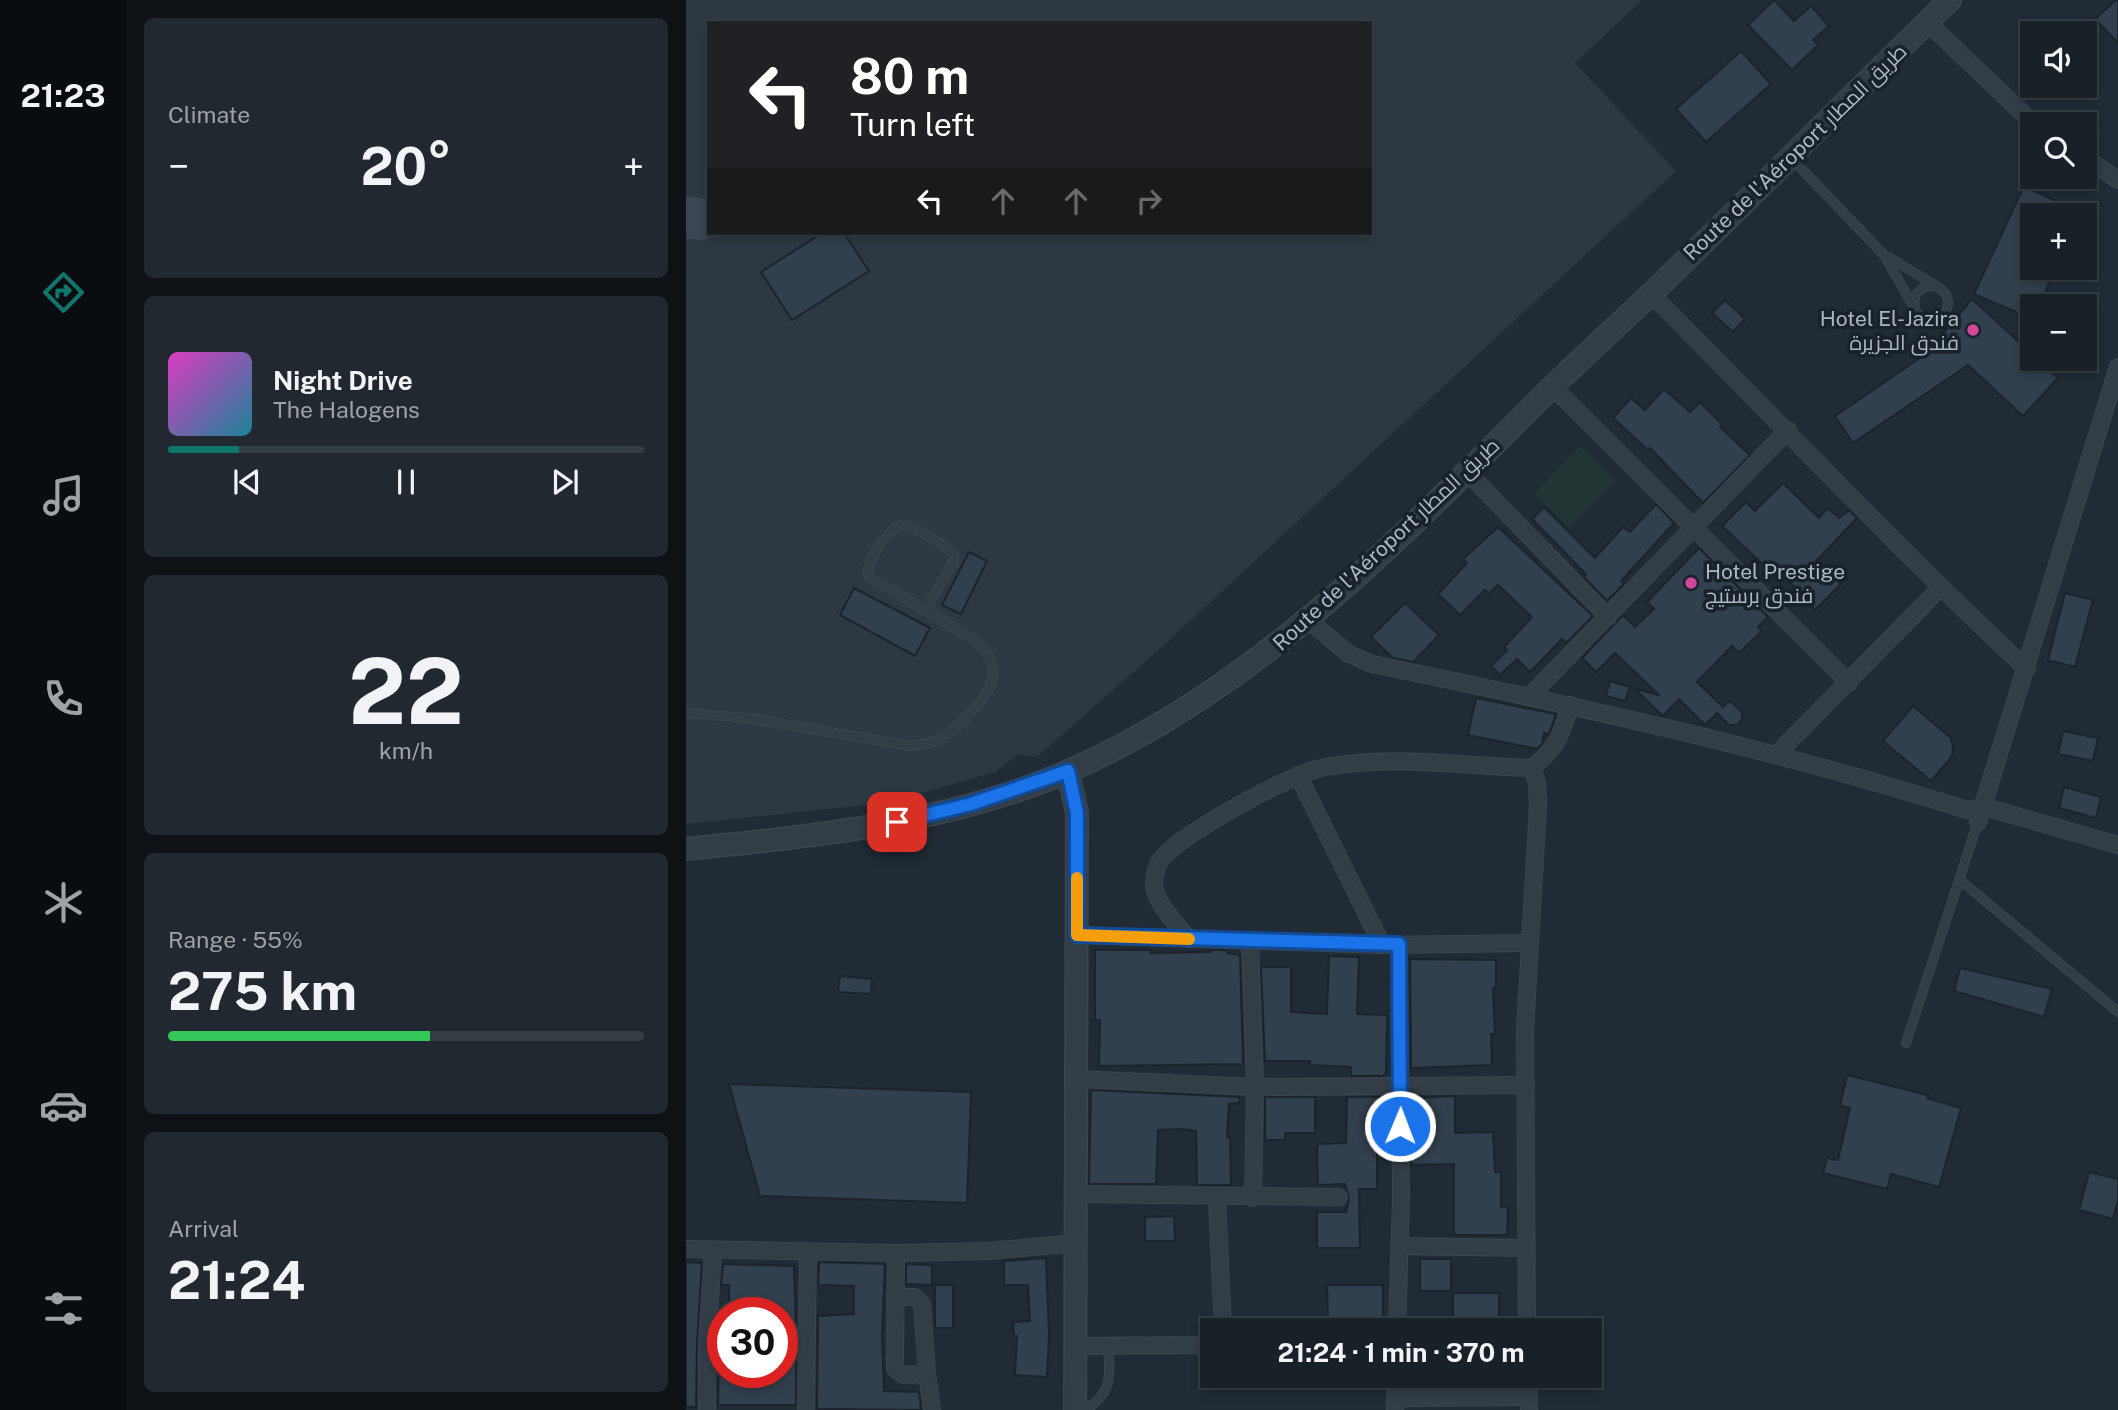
<!DOCTYPE html>
<meta charset="utf-8">
<style>
body{margin:0;font-family:"Public Sans",Cairo,sans-serif;background:#212830;color:#f1f3f6;height:100vh;display:flex;flex-direction:column;font-size:26px;white-space:nowrap}
*{box-sizing:border-box;margin:0}
p{font-size:23px;color:#9fa3a8}
.icon{flex:none;width:38px;height:38px;fill:none;stroke:currentColor;stroke-width:2;stroke-linecap:round;stroke-linejoin:round}
.map{position:relative;flex:1;overflow:hidden}
.panel{display:flex;flex-direction:column;gap:18px;padding:18px;background:#0d1216;width:560px}
.panel>*{flex:none}
.guide{position:absolute;left:21px;top:21px;width:665px;height:214px;border-radius:0px;box-shadow:0 4px 10px #0003,0 0 0 2px #363e45;background:#202124;color:#fff;overflow:hidden}
.controls{position:absolute;left:1334px;top:21px;display:grid;gap:14px}
.controls a{display:grid;place-items:center;width:77px;height:77px;border-radius:0px;background:#182028;box-shadow:0 4px 10px #0003,0 0 0 2px #363e45;font-size:35px}
.speed{position:absolute;left:21px;top:1297px;display:flex;gap:14px;font-size:35px;font-weight:700;text-align:center}
.speed>*{display:grid;place-content:center;width:91px;height:91px;border-radius:50%;background:#182028;box-shadow:0 4px 10px #0003,0 0 0 2px #363e45;line-height:1}
.speed .limit{border:10px solid #d22;background:#fff;color:#111}
.pin{position:absolute;display:grid;place-items:center;width:60px;height:60px;color:#fff;margin:-30px;border-radius:14px;box-shadow:0 4px 10px #0006}
.me{position:absolute;width:77px;margin:-38px;rotate:1deg;stroke-linejoin:round;filter:drop-shadow(0 0 5px #0008)}
.turn{display:flex;align-items:center;gap:24px;height:147px;padding:0 28px;font-size:32px}
.turn .icon{width:91px;height:91px;stroke-width:2.5}
.turn b{display:block;font-size:49px;line-height:60px}
.lanes{display:flex;align-items:center;height:66px;padding:0 28px;background:#0003;justify-content:center;gap:35px;direction:ltr}
.lanes .off{opacity:.35}
.big{font-size:52px;font-weight:700;line-height:1.1}
.panel .tile{flex:1;display:flex;flex-direction:column;justify-content:center;gap:10px;min-width:0;padding:0 24px;border-radius:10px;background:#212830}
.panel .dial{align-items:center;gap:0}
.dial b{font-size:91px;line-height:1}
.song{display:flex;align-items:center;gap:21px}
.cover{width:84px;height:84px;border-radius:10px;background:linear-gradient(135deg,hsl(310 70% 55%),hsl(190 70% 35%))}
.played{height:7px;border-radius:4px;background:linear-gradient(90deg,#0f766e 15%,#363e45 15%)}
.keys{display:flex;justify-content:space-around;direction:ltr}
.heat{display:flex;justify-content:space-between;align-items:center;font-size:38px;direction:ltr}
.charge{height:10px;border-radius:5px;background:linear-gradient(90deg,#34c759 55%,#363e45 0)}
.trip{position:absolute;left:514px;top:1318px;width:402px;height:70px;border-radius:0px;background:#182028;box-shadow:0 4px 10px #0003,0 0 0 2px #363e45;font-weight:700;line-height:70px;text-align:center}
main{display:flex;flex:1;min-height:0}
.dock{display:flex;flex-direction:column;width:126px;justify-content:space-around;align-items:center;background:#0a0d10;color:#9fa3a8}
.dock .icon{width:49px;height:49px}
.dock .active{color:#0f766e}
.dock b{font-size:32px;color:#f1f3f6}
.map>svg:first-child{display:block}
.airport{fill:#2d3842;fill-rule:evenodd}
.green{fill:#223636}
.lines{fill:none;stroke-linecap:round;stroke-linejoin:round}
.taxiway{stroke:#3a4651;stroke-width:42}
.building{fill:#323f4c;stroke:#1b242c;stroke-width:2}
.service-casing{stroke:#3d464f;stroke-width:10}
.minor-casing{stroke:#3d464f;stroke-width:18}
.tertiary-casing{stroke:#3d464f;stroke-width:24}
.service{stroke:#333d46;stroke-width:8}
.minor{stroke:#333d46;stroke-width:16}
.tertiary{stroke:#333d46;stroke-width:21}
.route-casing{stroke:#114b97;stroke-width:18}
.route{stroke:#1a73e8;stroke-width:12}
.slow{stroke:#f59e0b;stroke-width:12}
.hotel-dot{fill:#d1479c;stroke:#19222a;stroke-width:2.5}
.labels{text-anchor:middle;dominant-baseline:central;stroke-width:7;stroke-linejoin:round;paint-order:stroke}
.street-label{font-size:21px;fill:#adb7c3;stroke:#19222a}
.poi-label{font-size:21px;fill:#adb7c3;stroke:#19222a;text-anchor:end}
</style>
<main>
<nav class="dock">
<b>21:23</b>
<svg class="icon active" aria-label="directions" viewBox="0 0 24 24"><path d="M12 3l9 9-9 9-9-9zM9 14v-3h6M13 9l2 2-2 2"/></svg>
<svg class="icon" aria-label="music" viewBox="0 0 24 24"><path d="M9 18V5l10-2v13"/><circle cx="6" cy="18" r="3"/><circle cx="16" cy="16" r="3"/></svg>
<svg class="icon" aria-label="phone" viewBox="0 0 24 24"><path d="M5 4h4l2 5-3 2q2 4 5 5l2-3 5 2v4C11 20 4 13 5 4z"/></svg>
<svg class="icon" aria-label="climate" viewBox="0 0 24 24"><path d="M12 3v18M4 7l16 10M4 17L20 7"/></svg>
<svg class="icon" aria-label="car" viewBox="0 0 24 24"><path d="M5 17H2v-5l4-1 3-4h7l3 4 3 1v5h-3M9 17h6M6 11h13"/><circle cx="7" cy="17" r="2"/><circle cx="17" cy="17" r="2"/></svg>
<svg class="icon" aria-label="filters" viewBox="0 0 24 24"><path d="M4 7h16M4 17h16"/><circle cx="9" cy="7" r="2"/><circle cx="15" cy="17" r="2"/></svg>
</nav>
<section class="panel">
<div class="tile"><p>Climate</p>
<div class="heat"><a>−</a><b class="big">20°</b><a>+</a></div>
</div>
<div class="tile">
<div class="song"><i class="cover"></i><div><b>Night Drive</b><p>The Halogens</p></div></div>
<div class="played"></div>
<div class="keys"><svg class="icon" aria-label="previous" viewBox="0 0 24 24"><path d="M18 5L8 12l10 7zM5 5v14"/></svg><svg class="icon" aria-label="pause" viewBox="0 0 24 24"><path d="M8 5v14M16 5v14"/></svg><svg class="icon" aria-label="next" viewBox="0 0 24 24"><path d="M6 5l10 7-10 7zM19 5v14"/></svg></div>
</div>
<div class="tile dial"><b>22</b><p>km/h</p></div>
<div class="tile"><p>Range · 55%</p><b class="big">275 km</b><div class="charge"></div></div>
<div class="tile"><p>Arrival</p><b class="big">21:24</b></div>
</section>
<div class="map">
<svg width="1432" height="1410" viewBox="0 0 1432 1410">
<rect width="100%" height="100%" fill="#202b35"/>
<path class="airport" d="M0,0H956L889,63L990,171L477,646L351,757L333,754L309,772L201,803L0,824ZM23,23H684V233H23Z"/>
<polygon class="green" points="895,446 931,481 883,528 848,494"/>
<g class="lines">
<polyline class="taxiway" points="0,217 13,219"/>
</g>
<g class="building">
<polygon points="1088,0 1108,21 1125,6 1143,26 1127,40 1132,45 1106,70 1062,25"/>
<polygon points="1430,0 1432,0 1432,43 1409,19"/>
<polygon points="1055,51 1085,84 1020,142 990,109"/>
<polygon points="1398,113 1415,126 1399,147 1398,147"/>
<polygon points="1338,186 1368,200 1361,215 1346,215 1346,249 1337,268 1370,268 1353,306 1346,306 1346,319 1288,294"/>
<polygon points="136,233 158,233 183,271 106,320 75,272"/>
<polygon points="1286,299 1346,354 1346,359 1351,359 1372,378 1337,416 1282,365 1167,443 1149,416 1260,340 1255,335"/>
<polygon points="1039,300 1059,319 1047,332 1026,313"/>
<polygon points="978,389 1004,412 1014,402 1036,424 1034,427 1064,455 1017,503 964,448 962,450 927,418 945,398 959,410"/>
<polygon points="1097,483 1133,518 1142,508 1153,518 1163,510 1171,518 1131,560 1155,584 1129,610 1093,570 1088,575 1036,526 1060,502 1069,511"/>
<polygon points="970,504 988,523 935,581 938,584 921,601 898,577 900,574 846,519 858,507 909,558 937,527 944,532"/>
<polygon points="812,527 907,616 880,643 876,639 844,672 831,659 814,675 805,666 821,650 818,647 846,617 812,585 803,594 799,590 774,615 752,594 781,563 777,559"/>
<polygon points="1013,548 1082,617 1072,627 1076,631 1053,653 1046,646 1011,682 1037,707 1044,701 1056,712 1056,719 1051,725 1043,725 1031,713 1019,725 993,699 977,716 949,689 973,695 929,653 910,672 896,658 937,615 949,627 968,609 961,602"/>
<polygon points="283,552 301,561 275,614 256,605"/>
<polygon points="168,588 244,628 229,656 154,615"/>
<polygon points="1379,593 1407,600 1389,667 1362,660"/>
<polygon points="719,603 753,635 727,662 707,658 685,637"/>
<polygon points="924,681 944,687 939,701 920,696"/>
<polygon points="790,698 869,714 870,714 863,734 858,733 856,744 851,749 782,735"/>
<polygon points="1227,706 1265,738 1267,746 1266,756 1245,781 1197,741"/>
<polygon points="1377,731 1412,738 1407,761 1372,754"/>
<polygon points="1378,787 1415,797 1410,818 1373,808"/>
<polygon points="409,950 464,950 464,953 524,952 524,950 541,950 541,953 554,955 557,1064 413,1066 414,1020 409,1020"/>
<polygon points="643,956 673,957 671,1014 701,1015 700,1072 697,1076 665,1076 665,1067 624,1065 624,1061 579,1061 575,967 605,967 605,1012 641,1014"/>
<polygon points="724,959 810,960 810,988 807,988 809,1034 805,1034 806,1065 725,1068"/>
<polygon points="1274,968 1366,989 1358,1017 1268,991"/>
<polygon points="154,976 186,979 185,994 152,992"/>
<polygon points="1161,1075 1242,1095 1241,1098 1275,1108 1253,1187 1205,1174 1201,1189 1137,1173 1141,1158 1152,1160 1164,1108 1154,1106"/>
<polygon points="43,1084 285,1092 281,1203 74,1196"/>
<polygon points="405,1090 553,1097 554,1103 543,1104 541,1137 544,1137 545,1185 511,1185 510,1131 495,1129 472,1130 470,1184 403,1184"/>
<polygon points="769,1096 769,1133 807,1132 809,1172 815,1172 815,1207 822,1207 821,1235 768,1235 768,1164 725,1165 725,1098"/>
<polygon points="579,1097 629,1097 629,1133 599,1133 599,1140 579,1140"/>
<polygon points="661,1097 696,1097 693,1137 691,1137 691,1189 673,1189 674,1248 631,1248 631,1212 660,1212 663,1198 659,1184 632,1185 631,1144 660,1143"/>
<polygon points="1403,1172 1432,1179 1432,1201 1427,1219 1393,1210"/>
<polygon points="488,1216 489,1241 459,1241 459,1217"/>
<polygon points="360,1258 363,1335 361,1377 329,1375 331,1336 328,1336 327,1322 344,1321 342,1285 318,1285 318,1261"/>
<rect x="734" y="1259" width="31" height="32"/>
<polygon points="0,1262 16,1263 11,1343 10,1407 0,1407"/>
<polygon points="133,1262 199,1264 196,1336 198,1391 233,1392 235,1410 131,1409 132,1316 168,1314 168,1286 132,1285"/>
<polygon points="37,1264 108,1266 110,1332 96,1331 96,1312 43,1312 43,1285 35,1285"/>
<polygon points="220,1264 246,1265 246,1285 220,1284"/>
<rect x="249" y="1285" width="18" height="43"/>
<polygon points="641,1285 697,1285 697,1319 642,1320"/>
<polygon points="767,1293 813,1293 813,1326 767,1325"/>
<polygon points="34,1313 37,1313 37,1372 96,1372 96,1362 110,1361 110,1405 32,1405"/>
<rect x="720" y="1376" width="60" height="11"/>
</g>
<g class="lines">
<g class="service-casing">
<g id="service">
<polyline points="1106,159 1198,255 1229,309"/>
<polyline points="1201,256 1250,286"/>
<circle cx="1245" cy="303" r="17"/>
<path d="M0,713L62,718L225,746C236,744 247,743 257,738C266,733 274,724 282,716C307,690 321,666 287,639L182,576C178,563 202,531 214,525C226,525 262,545 268,556V561L240,609"/>
<polyline points="1274,880 1432,1012"/>
<polyline points="1220,1043 1292,822"/>
<path d="M399,1410C427,1393 424,1376 422,1346"/>
</g>
</g>
<g class="minor-casing">
<g id="minor">
<polyline points="1241,22 1348,124"/>
<polyline points="1398,157 1432,180"/>
<path d="M965,294C1090,419 1211,548 1341,669"/>
<polyline points="867,387 1163,683"/>
<polyline points="781,472 922,617"/>
<path d="M622,620L663,654L686,664C886,705 1086,748 1281,810L1299,807L1432,845"/>
<polyline points="844,696 1102,430"/>
<polyline points="1090,755 1254,588"/>
<polyline points="612,775 696,945"/>
<polyline points="1292,822 1432,367"/>
<polyline points="391,935 696,945 843,943"/>
<path d="M503,939C491,924 467,902 468,881C469,873 471,862 477,857C499,832 606,773 639,767C706,755 779,766 846,768"/>
<polyline points="564,941 569,1087 567,1198"/>
<polyline points="392,1079 569,1087 840,1085"/>
<polyline points="389,1194 653,1197"/>
<polyline points="531,1197 537,1330"/>
<polyline points="713,1246 840,1248"/>
<polyline points="0,1249 210,1253 303,1251 389,1243"/>
<polyline points="210,1253 209,1368 217,1375 241,1374"/>
<polyline points="209,1297 229,1297 236,1304 241,1374 246,1410"/>
<polyline points="711,1330 715,1197 713,944"/>
<path d="M841,1330L839,1030L852,806L851,783L846,768C871,747 875,737 884,705"/>
<polyline points="389,1346 527,1345"/>
<polyline points="842,1376 843,1410"/>
<polyline points="710,1398 843,1397"/>
<polyline points="21,1410 21,1344 27,1252"/>
<polyline points="120,1410 122,1253"/>
<polyline points="709,1410 710,1376"/>
</g>
</g>
<g class="tertiary-casing">
<g id="tertiary">
<polyline points="382,771 391,813 389,1410"/>
<path d="M0,849C130,836 264,823 385,770C575,686 718,534 863,390C897,357 932,325 966,293C1066,196 1164,97 1264,0"/>
</g>
</g>
<use href="#service" class="service"/>
<use href="#minor" class="minor"/>
<use href="#tertiary" class="tertiary"/>
</g>
<g class="lines">
<g class="route-casing">
<polyline id="route" points="211,822 285,804 382,771 391,813 391,935 713,944 714,1126"/>
</g>
<use href="#route" class="route"/>
<polyline class="slow" points="391,878 391,935 503,939"/>
</g>
<g class="hotel-dot">
<circle cx="1287" cy="330" r="7"/>
<circle cx="1005" cy="583" r="7"/>
</g>
<g class="labels">
<g class="street-label">
<text transform="translate(1109 152) rotate(-44)">Route de l'Aéroport طريق المطار</text>
<text transform="translate(700 544) rotate(-43)">Route de l'Aéroport طريق المطار</text>
</g>
<g class="poi-label">
<text x="1273" y="318">Hotel El-Jazira<tspan x="1273" dy="24">فندق الجزيرة</tspan></text>
<text x="1019" y="571" text-anchor="start">Hotel Prestige<tspan x="1019" dy="24">فندق برستيج</tspan></text>
</g>
</g>
</svg>
<div class="controls">
<a><svg class="icon" aria-label="sound" viewBox="0 0 24 24"><path d="M4 9h4l5-4v14l-5-4H4zM17 9q2 3 0 6"/></svg></a>
<a><svg class="icon" aria-label="search" viewBox="0 0 24 24"><circle cx="10" cy="10" r="6"/><path d="M15 15l6 6"/></svg></a>
<a>+</a>
<a>−</a>
</div>
<div class="speed"><div class="limit">30</div></div>
<div class="pin" style="left:211px;top:822px;background:#d93025"><svg class="icon" aria-label="arrive" viewBox="0 0 24 24"><path d="M6 21V4h12l-3 4 3 4H6"/></svg></div>
<svg class="me" style="left:714px;top:1126px" viewBox="-20 -20 40 40"><circle r="17" fill="#1a73e8" stroke="#fff" stroke-width="3"/><path d="M0-11L8 9 0 5-8 9z" fill="#fff"/></svg>
<div class="trip">21:24 · 1 min · 370 m</div>
<div class="guide">
<div class="turn"><svg class="icon" aria-label="left" viewBox="0 0 24 24"><path d="M17 20v-9H6M10 6l-5 5 5 5"/></svg><div><b>80 m</b>Turn left</div></div>
<div class="lanes"><svg class="icon" aria-label="left" viewBox="0 0 24 24"><path d="M17 20v-9H6M10 6l-5 5 5 5"/></svg><svg class="icon off" aria-label="ahead" viewBox="0 0 24 24"><path d="M12 20V5M6 11l6-6 6 6"/></svg><svg class="icon off" aria-label="ahead" viewBox="0 0 24 24"><path d="M12 20V5M6 11l6-6 6 6"/></svg><svg class="icon off" aria-label="right" viewBox="0 0 24 24"><path d="M7 20v-9h11M14 6l5 5-5 5"/></svg></div>
</div>
</div>
</main>
